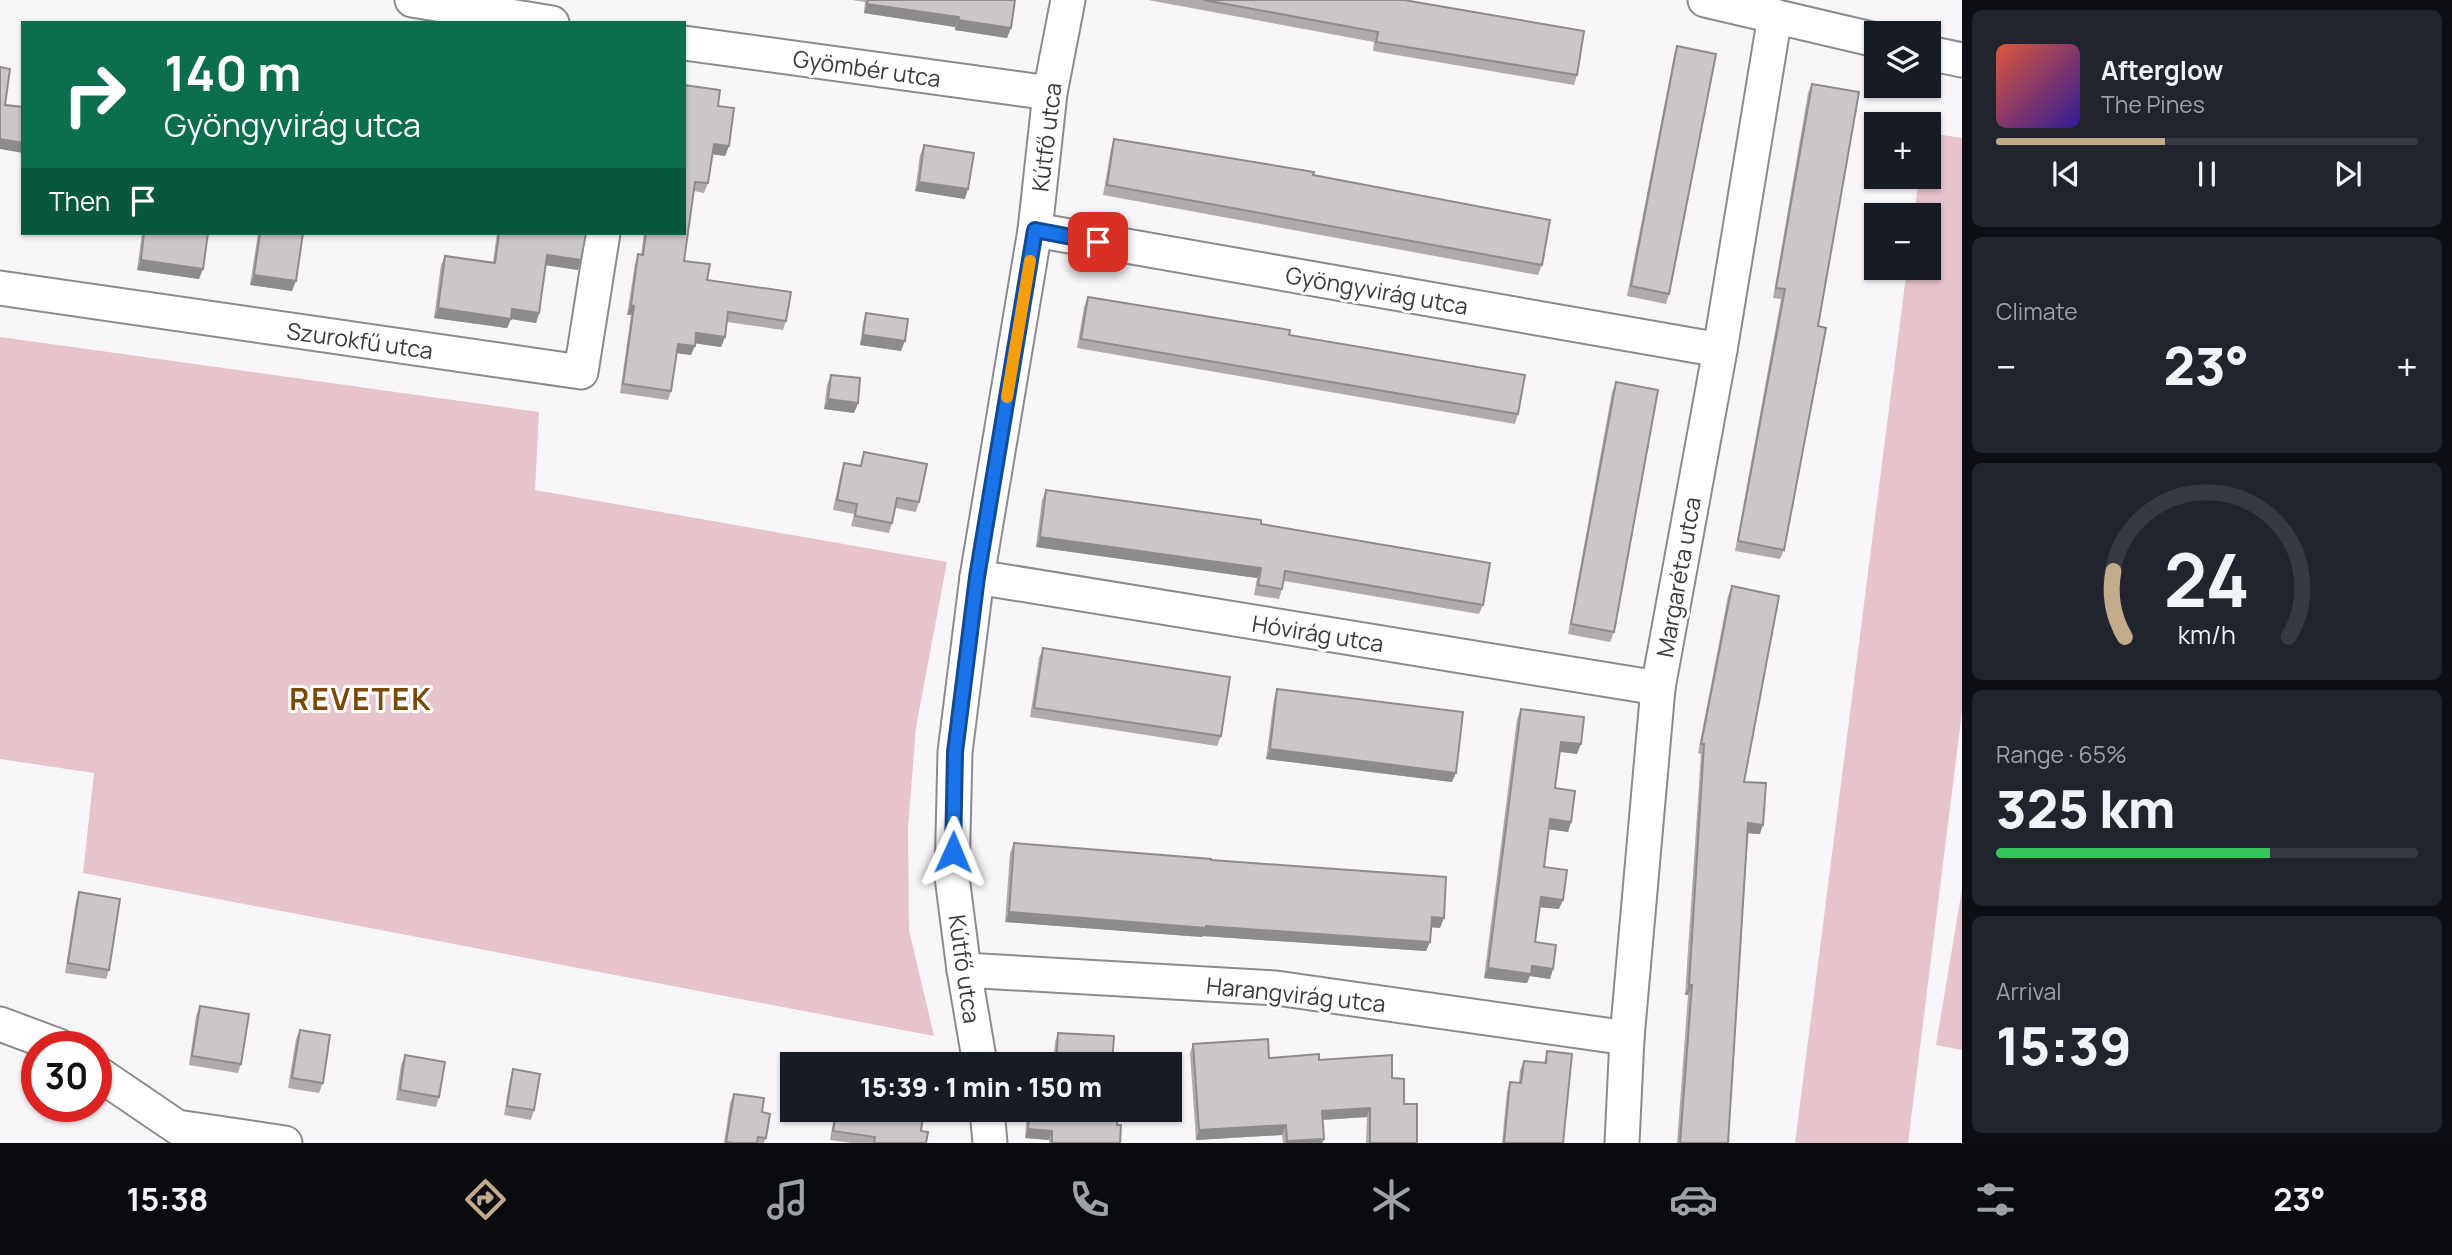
<!DOCTYPE html>
<meta charset="utf-8">
<style>
body{margin:0;font-family:Manrope,sans-serif;background:#20242c;color:#f1f3f6;height:100vh;display:flex;flex-direction:column;font-size:26px;white-space:nowrap}
*{box-sizing:border-box;margin:0}
p{font-size:23px;color:#9ea1a6}
.icon{flex:none;width:38px;height:38px;fill:none;stroke:currentColor;stroke-width:2;stroke-linecap:round;stroke-linejoin:round}
.map{position:relative;flex:1;overflow:hidden}
.panel{display:flex;flex-direction:column;gap:10px;padding:10px;background:#0d0f14;width:490px}
.panel>*{flex:none}
.banner{position:absolute;left:21px;top:21px;width:665px;height:214px;border-radius:0px;box-shadow:0 2px 5px #0004;background:#0b6e4f;color:#fff;overflow:hidden}
.controls{position:absolute;left:1864px;top:21px;display:grid;gap:14px}
.controls a{display:grid;place-items:center;width:77px;height:77px;border-radius:0px;background:#171b24;box-shadow:0 2px 5px #0004;font-size:35px}
.speed{position:absolute;left:21px;top:1031px;display:flex;gap:14px;font-size:35px;font-weight:700;text-align:center}
.speed>*{display:grid;place-content:center;width:91px;height:91px;border-radius:50%;background:#171b24;box-shadow:0 2px 5px #0004;line-height:1}
.speed .limit{border:10px solid #d22;background:#fff;color:#111}
.pin{position:absolute;display:grid;place-items:center;width:60px;height:60px;color:#fff;margin:-30px;border-radius:14px;box-shadow:0 4px 10px #0006}
.me{position:absolute;width:77px;margin:-38px;rotate:1deg;stroke-linejoin:round;filter:drop-shadow(0 0 5px #0008)}
.turn{display:flex;align-items:center;gap:24px;height:147px;padding:0 28px;font-size:32px}
.turn .icon{width:91px;height:91px;stroke-width:2.5}
.turn b{display:block;font-size:49px;line-height:60px}
.then{display:flex;align-items:center;height:66px;padding:0 28px;background:#0003;gap:14px;font-size:26px}
.big{font-size:52px;font-weight:800;line-height:1.1}
.panel .tile{flex:1;display:flex;flex-direction:column;justify-content:center;gap:10px;min-width:0;padding:0 24px;border-radius:10px;background:#20242c}
.panel .dial{align-items:center;gap:0}
.dial svg{height:182px;overflow:visible;fill:none;stroke:#363941;stroke-width:7;stroke-linecap:round;text-anchor:middle}
.dial text{fill:#f1f3f6;stroke:none}
.song{display:flex;align-items:center;gap:21px}
.cover{width:84px;height:84px;border-radius:10px;background:linear-gradient(135deg,hsl(10 70% 55%),hsl(250 70% 35%))}
.played{height:7px;border-radius:4px;background:linear-gradient(90deg,#c2aa8a 40%,#363941 40%)}
.keys{display:flex;justify-content:space-around;direction:ltr}
.heat{display:flex;justify-content:space-between;align-items:center;font-size:38px;direction:ltr}
.charge{height:10px;border-radius:5px;background:linear-gradient(90deg,#34c759 65%,#363941 0)}
.trip{position:absolute;left:780px;top:1052px;width:402px;height:70px;border-radius:0px;background:#171b24;box-shadow:0 2px 5px #0004;font-weight:800;line-height:70px;text-align:center}
.tabs{display:flex;height:112px;justify-content:space-around;align-items:center;background:#090b0e;color:#9ea1a6}
.tabs .icon{width:49px;height:49px}
.tabs .active{color:#c2aa8a}
.tabs b{font-size:32px;color:#f1f3f6}
main{display:flex;flex:1;min-height:0}
.map>svg:first-child{display:block}
.green{fill:#e7c3cb}
.lines{fill:none;stroke-linecap:round;stroke-linejoin:round}
.minor-casing{stroke:#8d8a8d;stroke-width:37}
.minor{stroke:#fff;stroke-width:33}
.wall{fill:#afabad}
.shaded-wall{fill:#8e8b8d}
.building{fill:#cbc7c9;stroke:#8e8b8d;stroke-width:2}
.route-casing{stroke:#114b97;stroke-width:18}
.route{stroke:#1a73e8;stroke-width:12}
.slow{stroke:#f59e0b;stroke-width:12}
.labels{text-anchor:middle;dominant-baseline:central;stroke-width:6;stroke-linejoin:round;paint-order:stroke}
.street-label{font-size:23px;fill:#3b3a3b;stroke:#fff}
.district-label{font-size:30px;font-weight:bold;letter-spacing:2px;fill:#7c4806;stroke:#fff}
</style>
<main>
<div class="map">
<svg width="1962" height="1143" viewBox="0 0 1962 1143">
<rect width="100%" height="100%" fill="#f8f6f9"/>
<g class="green">
<polygon points="1929,133 1962,138 1962,712 1908,1143 1795,1143 1907,268 1928,268 1928,215 1914,215 1919,177 1928,177"/>
<polygon points="0,337 539,412 535,490 947,562 916,727 908,828 909,930 934,1036 83,873 94,773 0,759"/>
<polygon points="1962,889 1962,1050 1936,1045"/>
</g>
<g class="lines">
<g class="minor-casing">
<g id="minor">
<polyline points="412,0 552,23"/>
<polyline points="1705,0 1876,40"/>
<polyline points="684,43 1050,93"/>
<polyline points="1928,53 1962,60"/>
<polyline points="1035,230 1720,350"/>
<polyline points="0,288 581,372 603,233"/>
<polyline points="977,577 1658,688"/>
<polyline points="964,970 1276,988 1627,1038"/>
<polyline points="0,1024 59,1046"/>
<polyline points="980,1064 964,970 952,877 955,752 977,577 1035,230 1050,93 1068,0"/>
<polyline points="96,1072 177,1127 285,1143"/>
<polyline points="987,1110 990,1143"/>
<polyline points="1622,1143 1627,1038 1658,688 1720,350 1775,16"/>
</g>
</g>
<use href="#minor" class="minor"/>
</g>
<g class="wall">
<polygon points="852,0 1015,0 1007,38 955,30 955,27 864,13 865,2"/>
<polygon points="1148,0 1404,0 1577,75 1574,85 1373,51 1374,42"/>
<polygon points="1677,46 1669,294 1666,304 1627,296 1674,56"/>
<polygon points="1812,84 1818,326 1784,550 1780,559 1735,551 1781,299 1773,298 1808,93"/>
<polygon points="684,85 718,106 729,146 725,156 712,154 708,183 704,193 694,191 684,261 707,280 786,321 783,330 727,322 725,337 721,347 695,343 691,355 677,353 671,391 668,400 620,393 631,315 627,315 635,264 638,254 641,255 644,233 684,233"/>
<polygon points="1114,139 1313,175 1542,265 1538,275 1103,195 1111,149"/>
<polygon points="924,145 965,199 915,191 920,155"/>
<polygon points="142,233 208,233 199,279 137,270"/>
<polygon points="258,233 303,233 292,291 250,285"/>
<polygon points="497,233 586,233 578,270 546,265 539,313 536,323 511,319 507,328 434,318 441,265 445,256 493,262"/>
<polygon points="1088,297 1289,335 1518,414 1515,424 1077,348 1084,307"/>
<polygon points="866,313 901,351 860,345 863,322"/>
<polygon points="831,375 858,403 854,413 824,409 827,385"/>
<polygon points="1616,382 1614,632 1610,642 1568,634 1612,392"/>
<polygon points="864,452 919,502 916,512 895,508 892,523 889,533 851,526 854,514 833,510 841,472 844,463 860,466"/>
<polygon points="1046,490 1261,524 1483,605 1479,614 1284,581 1282,589 1279,599 1254,595 1257,578 1036,547 1042,500"/>
<polygon points="1732,586 1744,782 1760,834 1748,833 1728,1143 1677,1143 1688,995 1685,995 1701,754 1698,753 1728,596"/>
<polygon points="1043,648 1221,736 1217,746 1030,717 1039,658"/>
<polygon points="1277,689 1452,782 1266,759 1274,699"/>
<polygon points="1521,709 1577,754 1559,752 1555,788 1571,822 1568,832 1549,829 1544,867 1559,909 1540,907 1535,942 1553,969 1550,979 1530,976 1527,983 1484,978 1517,719"/>
<polygon points="1014,843 1211,860 1440,928 1431,927 1430,942 1426,951 1203,936 1202,937 1005,922 1010,853"/>
<polygon points="79,892 109,970 106,979 65,973 76,901"/>
<polygon points="200,1006 241,1064 238,1073 189,1065 196,1016"/>
<polygon points="300,1030 323,1083 319,1093 288,1088 296,1039"/>
<polygon points="1058,1033 1112,1064 1053,1064 1055,1042"/>
<polygon points="1193,1044 1269,1058 1319,1060 1392,1078 1404,1104 1417,1143 1366,1143 1367,1117 1323,1120 1324,1139 1322,1143 1283,1143 1282,1135 1196,1140 1190,1053"/>
<polygon points="1547,1051 1563,1143 1502,1143 1507,1091 1510,1082 1519,1083 1520,1070 1524,1061 1544,1063"/>
<polygon points="405,1055 439,1097 436,1107 396,1100 401,1065"/>
<polygon points="513,1069 534,1110 531,1120 504,1115 510,1079"/>
<polygon points="734,1094 762,1112 766,1138 764,1143 724,1143 730,1103"/>
<polygon points="835,1110 884,1110 921,1131 926,1143 852,1143 830,1140"/>
<polygon points="1027,1110 1118,1110 1117,1125 1120,1143 1049,1143 1049,1140 1025,1138"/>
</g>
<g class="shaded-wall">
<polygon points="867,4 959,17 955,27 864,13"/>
<polygon points="958,20 1011,28 1007,38 955,30"/>
<polygon points="0,139 23,143 23,153 0,149"/>
<polygon points="714,144 729,146 725,156 710,154"/>
<polygon points="919,182 968,189 965,199 915,191"/>
<polygon points="547,255 581,260 578,270 544,265"/>
<polygon points="141,260 203,269 199,279 137,270"/>
<polygon points="254,275 296,281 292,291 250,285"/>
<polygon points="631,305 634,306 631,315 627,315"/>
<polygon points="438,308 512,309 539,313 536,323 511,319 507,328 434,318"/>
<polygon points="696,333 725,337 721,347 693,343"/>
<polygon points="863,335 905,341 901,351 860,345"/>
<polygon points="678,344 695,346 691,355 675,353"/>
<polygon points="828,399 858,403 854,413 824,409"/>
<polygon points="1040,537 1261,568 1257,578 1036,547"/>
<polygon points="1561,742 1581,744 1577,754 1557,751"/>
<polygon points="1270,749 1456,773 1452,782 1266,759"/>
<polygon points="1550,819 1571,822 1568,832 1547,829"/>
<polygon points="1748,823 1763,825 1760,834 1745,833"/>
<polygon points="1541,897 1563,900 1559,909 1537,907"/>
<polygon points="1009,912 1206,926 1430,942 1426,951 1203,936 1202,937 1005,922"/>
<polygon points="1432,917 1444,918 1440,928 1428,927"/>
<polygon points="1532,966 1553,969 1550,979 1530,976 1527,983 1484,978 1488,968"/>
<polygon points="1689,985 1692,985 1688,995 1685,995"/>
<polygon points="1370,1108 1367,1117 1319,1120 1322,1111"/>
<polygon points="1286,1125 1282,1135 1196,1140 1199,1130"/>
<polygon points="1028,1129 1052,1131 1049,1140 1025,1138"/>
<polygon points="1324,1139 1322,1143 1286,1143 1287,1141"/>
</g>
<g class="building">
<polygon points="868,0 1015,0 1011,28 958,20 959,17 867,4"/>
<polygon points="1204,0 1404,0 1584,31 1577,75 1376,42 1378,32"/>
<polygon points="1677,46 1716,54 1669,294 1631,286"/>
<polygon points="0,67 10,69 5,105 23,107 23,143 0,139"/>
<polygon points="1812,84 1859,92 1818,326 1826,328 1784,550 1738,541 1785,289 1776,288"/>
<polygon points="684,85 720,90 718,106 734,108 729,146 714,144 708,183 695,182 684,261 710,264 707,280 791,292 786,321 728,312 725,337 696,333 695,346 678,344 671,391 623,384 634,306 631,305 638,254 643,255 646,233 684,233"/>
<polygon points="1114,139 1314,172 1313,175 1550,220 1542,265 1107,185"/>
<polygon points="924,145 974,153 968,189 919,182"/>
<polygon points="144,233 208,233 203,269 141,260"/>
<polygon points="260,233 303,233 296,281 254,275"/>
<polygon points="499,233 586,233 581,260 547,255 539,313 512,309 511,319 438,308 445,256 495,263"/>
<polygon points="1088,297 1290,330 1289,335 1525,375 1518,414 1081,339"/>
<polygon points="866,313 908,319 905,341 863,335"/>
<polygon points="831,375 860,378 858,403 828,399"/>
<polygon points="1616,382 1658,390 1614,632 1571,624"/>
<polygon points="864,452 927,464 919,502 897,498 892,523 855,516 857,504 837,500 844,463 861,466"/>
<polygon points="1046,490 1261,520 1261,524 1490,563 1483,605 1285,571 1282,589 1258,585 1261,568 1040,537"/>
<polygon points="1732,586 1779,596 1744,782 1766,783 1763,825 1748,823 1728,1143 1680,1143 1692,985 1689,985 1704,744 1701,744"/>
<polygon points="1043,648 1230,677 1221,736 1034,708"/>
<polygon points="1277,689 1463,712 1456,773 1270,749"/>
<polygon points="1521,709 1584,717 1581,744 1561,742 1555,788 1575,791 1571,822 1550,819 1544,867 1567,870 1563,900 1541,897 1535,942 1556,945 1553,969 1532,966 1531,974 1488,968"/>
<polygon points="1014,843 1211,859 1211,860 1446,877 1444,918 1432,917 1430,942 1206,926 1206,928 1009,912"/>
<polygon points="79,892 120,899 109,970 68,963"/>
<polygon points="200,1006 249,1014 241,1064 192,1056"/>
<polygon points="300,1030 330,1035 323,1083 292,1078"/>
<polygon points="1058,1033 1114,1036 1112,1064 1056,1064"/>
<polygon points="1268,1039 1269,1058 1319,1054 1319,1060 1392,1055 1392,1078 1404,1079 1404,1104 1417,1104 1417,1143 1370,1143 1370,1108 1322,1111 1324,1139 1287,1141 1286,1125 1199,1130 1193,1044"/>
<polygon points="1547,1051 1572,1054 1563,1143 1504,1143 1510,1082 1521,1083 1524,1061 1546,1063"/>
<polygon points="405,1055 445,1062 439,1097 400,1090"/>
<polygon points="513,1069 540,1074 534,1110 507,1106"/>
<polygon points="734,1094 764,1098 762,1112 770,1114 766,1138 758,1137 757,1143 733,1143 726,1142"/>
<polygon points="837,1110 884,1110 923,1116 921,1131 928,1132 926,1143 874,1143 875,1137 833,1131"/>
<polygon points="1030,1110 1118,1110 1117,1125 1121,1125 1120,1143 1052,1143 1052,1131 1028,1129"/>
</g>
<g class="lines">
<g class="route-casing">
<polyline id="route" points="953,852 955,752 977,577 1035,230 1098,242"/>
</g>
<use href="#route" class="route"/>
<polyline class="slow" points="1007,397 1030,261"/>
</g>
<g class="labels">
<g class="street-label">
<text transform="translate(867 68) rotate(8)">Gyömbér utca</text>
<text transform="translate(1046 137) rotate(-83)">Kútfő utca</text>
<text transform="translate(1377 290) rotate(10)">Gyöngyvirág utca</text>
<text transform="translate(360 340) rotate(8)">Szurokfű utca</text>
<text transform="translate(1678 577) rotate(-80)">Margaréta utca</text>
<text transform="translate(1318 633) rotate(9)">Hóvirág utca</text>
<text transform="translate(965 969) rotate(82)">Kútfő utca</text>
<text transform="translate(1296 994) rotate(6)">Harangvirág utca</text>
</g>
<g class="district-label">
<text x="361" y="698">REVETEK</text>
</g>
</g>
</svg>
<div class="controls">
<a><svg class="icon" aria-label="layers" viewBox="0 0 24 24"><path d="M12 4l9 5-9 5-9-5zM3 14l9 5 9-5"/></svg></a>
<a>+</a>
<a>−</a>
</div>
<div class="speed"><div class="limit">30</div></div>
<div class="pin" style="left:1098px;top:242px;background:#d93025"><svg class="icon" aria-label="arrive" viewBox="0 0 24 24"><path d="M6 21V4h12l-3 4 3 4H6"/></svg></div>
<svg class="me" style="left:953px;top:852px" viewBox="-20 -20 40 40"><path d="M0-17L14 15 0 8-14 15z" fill="#1a73e8" stroke="#fff" stroke-width="4"/></svg>
<div class="trip">15:39 · 1 min · 150 m</div>
<div class="banner">
<div class="turn"><svg class="icon" aria-label="right" viewBox="0 0 24 24"><path d="M7 20v-9h11M14 6l5 5-5 5"/></svg><div><b>140 m</b>Gyöngyvirág utca</div></div>
<div class="then">Then<svg class="icon" aria-label="arrive" viewBox="0 0 24 24"><path d="M6 21V4h12l-3 4 3 4H6"/></svg></div>
</div>
</div>
<section class="panel">
<div class="tile">
<div class="song"><i class="cover"></i><div><b>Afterglow</b><p>The Pines</p></div></div>
<div class="played"></div>
<div class="keys"><svg class="icon" aria-label="previous" viewBox="0 0 24 24"><path d="M18 5L8 12l10 7zM5 5v14"/></svg><svg class="icon" aria-label="pause" viewBox="0 0 24 24"><path d="M8 5v14M16 5v14"/></svg><svg class="icon" aria-label="next" viewBox="0 0 24 24"><path d="M6 5l10 7-10 7zM19 5v14"/></svg></div>
</div>
<div class="tile"><p>Climate</p>
<div class="heat"><a>−</a><b class="big">23°</b><a>+</a></div>
</div>
<div class="tile dial"><svg viewBox="0 0 100 80">
<path d="M14 69A42 42 0 1 1 86 69"/>
<path d="M14 69A42 42 0 0 1 9 40" stroke="#c2aa8a"/>
<text x="50" y="56" font-size="32" font-weight="700">24</text>
<text x="50" y="72" font-size="11">km/h</text>
</svg></div>
<div class="tile"><p>Range · 65%</p><b class="big">325 km</b><div class="charge"></div></div>
<div class="tile"><p>Arrival</p><b class="big">15:39</b></div>
</section>
</main>
<nav class="tabs">
<b>15:38</b>
<svg class="icon active" aria-label="directions" viewBox="0 0 24 24"><path d="M12 3l9 9-9 9-9-9zM9 14v-3h6M13 9l2 2-2 2"/></svg>
<svg class="icon" aria-label="music" viewBox="0 0 24 24"><path d="M9 18V5l10-2v13"/><circle cx="6" cy="18" r="3"/><circle cx="16" cy="16" r="3"/></svg>
<svg class="icon" aria-label="phone" viewBox="0 0 24 24"><path d="M5 4h4l2 5-3 2q2 4 5 5l2-3 5 2v4C11 20 4 13 5 4z"/></svg>
<svg class="icon" aria-label="climate" viewBox="0 0 24 24"><path d="M12 3v18M4 7l16 10M4 17L20 7"/></svg>
<svg class="icon" aria-label="car" viewBox="0 0 24 24"><path d="M5 17H2v-5l4-1 3-4h7l3 4 3 1v5h-3M9 17h6M6 11h13"/><circle cx="7" cy="17" r="2"/><circle cx="17" cy="17" r="2"/></svg>
<svg class="icon" aria-label="filters" viewBox="0 0 24 24"><path d="M4 7h16M4 17h16"/><circle cx="9" cy="7" r="2"/><circle cx="15" cy="17" r="2"/></svg>
<b>23°</b>
</nav>
